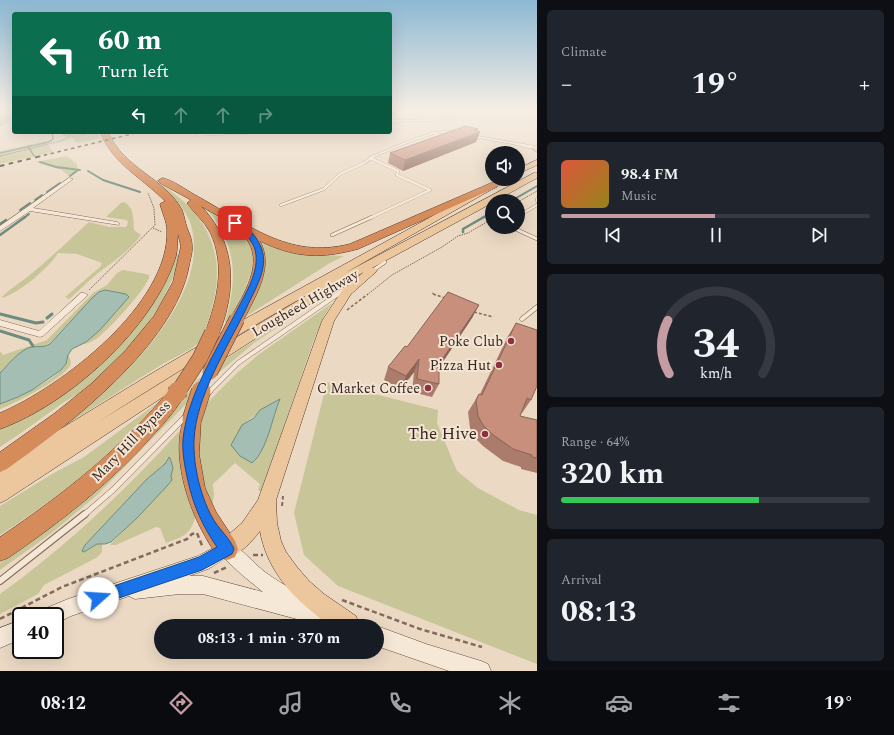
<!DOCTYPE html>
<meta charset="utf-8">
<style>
body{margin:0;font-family:Spectral,serif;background:#20242c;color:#f1f3f6;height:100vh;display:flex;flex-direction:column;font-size:15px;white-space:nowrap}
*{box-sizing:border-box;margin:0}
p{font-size:13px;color:#9ea1a6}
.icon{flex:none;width:22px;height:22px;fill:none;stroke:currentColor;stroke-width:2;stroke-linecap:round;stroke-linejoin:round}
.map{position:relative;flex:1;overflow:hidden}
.drawer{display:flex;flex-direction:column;gap:10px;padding:10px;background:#0d0f14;width:357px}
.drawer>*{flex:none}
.guide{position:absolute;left:12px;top:12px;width:380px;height:122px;border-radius:4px;box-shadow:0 4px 16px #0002;background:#0b6e4f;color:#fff;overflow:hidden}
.controls{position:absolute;left:485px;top:146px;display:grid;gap:8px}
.controls a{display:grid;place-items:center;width:40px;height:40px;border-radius:50%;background:#171b24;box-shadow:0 4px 16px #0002;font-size:20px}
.speed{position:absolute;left:12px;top:607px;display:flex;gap:8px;font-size:20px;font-weight:700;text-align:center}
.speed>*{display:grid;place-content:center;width:52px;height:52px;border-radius:50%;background:#171b24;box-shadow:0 4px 16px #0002;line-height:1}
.speed .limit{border:2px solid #111;border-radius:6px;background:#fff;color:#111}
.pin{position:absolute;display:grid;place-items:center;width:34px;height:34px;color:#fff;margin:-17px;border-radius:8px;box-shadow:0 2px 6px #0006}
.me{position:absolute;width:44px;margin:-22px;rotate:71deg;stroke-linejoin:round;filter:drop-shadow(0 0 3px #0008)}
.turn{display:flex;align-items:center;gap:14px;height:84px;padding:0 20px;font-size:18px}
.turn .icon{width:52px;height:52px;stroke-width:2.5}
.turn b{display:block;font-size:28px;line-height:34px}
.lanes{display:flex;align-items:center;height:38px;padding:0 20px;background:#0003;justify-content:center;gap:20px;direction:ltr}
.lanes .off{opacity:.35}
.big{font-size:30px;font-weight:700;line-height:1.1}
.drawer .widget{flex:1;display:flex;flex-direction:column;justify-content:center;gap:6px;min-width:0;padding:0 14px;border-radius:6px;background:#20242c}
.drawer .dial{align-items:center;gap:0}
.dial svg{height:104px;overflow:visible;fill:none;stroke:#363941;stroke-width:7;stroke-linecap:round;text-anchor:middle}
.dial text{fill:#f1f3f6;stroke:none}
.song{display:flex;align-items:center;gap:12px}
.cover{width:48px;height:48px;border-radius:6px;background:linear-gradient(135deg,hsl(10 70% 55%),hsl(50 70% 35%))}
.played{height:4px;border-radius:2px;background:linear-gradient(90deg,#c59ba4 50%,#363941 50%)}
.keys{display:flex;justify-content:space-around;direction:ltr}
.heat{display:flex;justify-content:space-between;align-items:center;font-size:22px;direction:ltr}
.charge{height:6px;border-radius:3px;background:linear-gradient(90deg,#34c759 64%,#363941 0)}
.trip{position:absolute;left:154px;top:619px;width:230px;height:40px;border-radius:20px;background:#171b24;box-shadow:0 4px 16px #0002;font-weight:700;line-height:40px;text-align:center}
.menu{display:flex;height:64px;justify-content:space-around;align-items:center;background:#090b0e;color:#9ea1a6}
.menu .icon{width:28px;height:28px}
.menu .active{color:#c59ba4}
.menu b{font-size:18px;color:#f1f3f6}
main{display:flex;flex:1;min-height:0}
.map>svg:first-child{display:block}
.green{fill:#c8c698;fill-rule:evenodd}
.water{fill:#a5beb3;stroke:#6d8c7f}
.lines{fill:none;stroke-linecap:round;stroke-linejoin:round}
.stream-far3{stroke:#6d8c7f;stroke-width:1.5}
.stream-far2{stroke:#6d8c7f;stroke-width:2}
.stream-far1{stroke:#6d8c7f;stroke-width:2.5}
.stream{stroke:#6d8c7f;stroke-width:3}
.lane-far5-casing{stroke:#846b5b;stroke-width:2.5}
.lane-far4-casing{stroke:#846b5b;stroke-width:3}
.lane-far3-casing{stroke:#846b5b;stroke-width:4}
.lane-far2-casing{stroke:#846b5b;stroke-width:5}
.lane-far1-casing{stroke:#846b5b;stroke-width:6}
.lane-casing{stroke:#846b5b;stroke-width:8}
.street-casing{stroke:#846b5b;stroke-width:1}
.secondary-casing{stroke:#664c3f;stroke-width:1}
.primary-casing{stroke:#523a2f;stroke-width:1}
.highway-casing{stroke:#523a2f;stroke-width:1}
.path-far3{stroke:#846b5b;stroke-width:1;stroke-dasharray:1.5 1;stroke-linecap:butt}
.path-far2{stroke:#846b5b;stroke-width:1.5;stroke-dasharray:3 2;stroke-linecap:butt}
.path-far1{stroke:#846b5b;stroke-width:2;stroke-dasharray:4 2.5;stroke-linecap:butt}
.path{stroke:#846b5b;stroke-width:2.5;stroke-dasharray:5 3;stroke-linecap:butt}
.lane-far5{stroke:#f6e8d6;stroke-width:2}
.lane-far4{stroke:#f6e8d6;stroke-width:2.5}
.lane-far3{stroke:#f6e8d6;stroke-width:3}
.lane-far2{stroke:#f6e8d6;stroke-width:4}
.lane-far1{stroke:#f6e8d6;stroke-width:5}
.lane{stroke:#f6e8d6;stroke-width:6}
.street{fill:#f6e8d6;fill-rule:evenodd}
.secondary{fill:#f6e8d6;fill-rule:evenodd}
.primary{fill:#ecc79e;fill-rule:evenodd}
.highway{fill:#d58b5a;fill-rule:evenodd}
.rail-far1{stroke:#35261f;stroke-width:1.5;stroke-dasharray:3.5 3.5;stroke-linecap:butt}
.rail{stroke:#35261f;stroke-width:2;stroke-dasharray:4.5 4.5;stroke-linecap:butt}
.highway-bridge-far1-casing{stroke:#523a2f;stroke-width:16;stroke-linecap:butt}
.highway-bridge-casing{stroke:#523a2f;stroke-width:20;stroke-linecap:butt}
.highway-bridge-far1{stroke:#d58b5a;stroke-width:15}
.highway-bridge{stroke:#d58b5a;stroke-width:19}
.wall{fill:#ab7b6b}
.shaded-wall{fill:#8b6457}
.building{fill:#c78f7c;stroke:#8b6457}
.route{fill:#1a73e8;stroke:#114b97}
.poi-dot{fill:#8f2f3f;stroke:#f3e4d3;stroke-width:1.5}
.labels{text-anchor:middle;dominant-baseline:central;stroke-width:4;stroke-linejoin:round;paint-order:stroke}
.street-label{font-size:14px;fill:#35261f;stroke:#f3e4d3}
.poi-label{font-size:14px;fill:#35261f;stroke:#f3e4d3;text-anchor:end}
.near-poi-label{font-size:17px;fill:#35261f;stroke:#f3e4d3;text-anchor:end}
</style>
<main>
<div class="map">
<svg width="537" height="671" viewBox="0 0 537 671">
<rect width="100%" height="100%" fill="#ebd9c4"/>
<g class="green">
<polygon points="10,109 14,109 14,118 0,125 0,114"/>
<polygon points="61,132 86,132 87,135 99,132 99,138 77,143 73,138 63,136"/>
<polygon points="46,141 53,152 0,164 0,151"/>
<path d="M67,156L77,164C78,171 75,173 69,176L62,170L35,162Z"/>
<path d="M161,184C207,214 227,253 212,307C210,317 204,336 197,344C193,349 171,359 163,364C128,385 93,408 58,430C111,390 216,299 190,222C184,207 172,195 161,184Z"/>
<path d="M124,202C135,208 133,220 134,230L141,235C130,251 112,262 97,274C87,282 79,291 69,299L65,297L100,267L102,263L77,254L58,253C48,269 21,291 3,298L2,297C11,288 21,282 31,274C52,257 70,239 89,222L109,227H126L128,223L127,220L106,217L121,203Z"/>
<path d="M205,208C220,217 240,226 249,242C262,266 238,301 228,323L225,322C238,280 237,240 205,208Z"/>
<path d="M262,243L305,254L344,256L330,263L245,317C255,294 273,268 262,243Z"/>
<path d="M175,254H178C179,265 173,278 168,288C151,327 119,362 85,389C78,395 68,399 60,405C40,419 20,434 0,447V426L37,410L162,287L168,275Z"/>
<path d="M123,270L146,274L149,275V278C143,292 113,325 101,335C95,341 87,344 79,345L86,342L100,330L111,316L117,312L126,294L105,290L92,298L50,343C43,348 39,346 32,347C20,349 8,365 0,373V351L3,355L47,340L93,293L107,285L117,273Z"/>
<path d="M332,303L324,316L313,342L261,492L258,490L260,484L235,463L213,484L214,495L212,505L200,473L197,440L203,407L237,373L258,355ZM279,400C275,415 263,454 252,463L240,456L247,421C258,415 266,404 279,400Z"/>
<polygon points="311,305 254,343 216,375 224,360"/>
<path d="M68,355C70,358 72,362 70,366C61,380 16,403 0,409V404C15,400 59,378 66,364C67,361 67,357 68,355Z"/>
<path d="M201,377L192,398L97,495L53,532L0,570V563C75,514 147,455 197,380Z"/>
<polygon points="327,382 438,410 437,423 457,471 478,488 519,510 537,515 537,664 338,586 304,555 294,513"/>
<path d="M157,403C112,455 58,498 0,535V506L52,474L84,457Z"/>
<path d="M184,426L196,515C190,535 185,536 166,543L160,528L156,527L116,545H110L167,486L173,468L170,458H167L165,464L147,479L94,536L84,552L97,544H102V552L96,558L44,585L38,594L0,614V594C68,545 128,488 184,426Z"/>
</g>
<g class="water">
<path d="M105,290L126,294L129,297L100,330L86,342L72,349L68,355L66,364L61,370L32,390L18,397L0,404V373C8,365 20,349 32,347C39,346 43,348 50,344L92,298L99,292Z"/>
<path d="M280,399C272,418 267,451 252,463L240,456L231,445L242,425L254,418L260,410Z"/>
<polygon points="169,457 170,458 173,468 171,476 172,480 167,486 137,518 111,542 105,544 97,544 84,552 82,551 85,545 147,479 165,464"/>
</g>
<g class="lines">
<g class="stream-far3">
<polyline points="390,115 396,113"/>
<polyline points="80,132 83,134"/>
<polyline points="28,146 34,156"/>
<polyline points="0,153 49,142 53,139 52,132"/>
</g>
<g class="stream-far2">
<polyline points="40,162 56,167 80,170"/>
<polyline points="88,171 103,180 140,192"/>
<polyline points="70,176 78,170"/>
<polyline points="47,192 60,183"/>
<polyline points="35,200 42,195"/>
<polyline points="511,201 537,186"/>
<polyline points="20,210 30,203"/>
<polyline points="24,218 29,214"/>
<polyline points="482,218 492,212"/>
</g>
<g class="stream-far1">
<polyline points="0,224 6,220"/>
<polyline points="463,232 463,229 484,217"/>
<polyline points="0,235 25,217"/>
</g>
<g class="stream">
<polyline points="0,314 36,323 43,322"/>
<polyline points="47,318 52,314"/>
<polyline points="0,331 29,340 33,346"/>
</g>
<g class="lane-far5-casing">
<g id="lane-far5">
<polyline points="516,109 537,115"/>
<polyline points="390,121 435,120 472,111 492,109"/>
<polyline points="195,132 197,135 270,132"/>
<polyline points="473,136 512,143"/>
<polyline points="537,147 512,143 537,149"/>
<polyline points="372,157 410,141 434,133 453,131"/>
</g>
</g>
<g class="lane-far4-casing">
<g id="lane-far4">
<polyline points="537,199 537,201"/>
<polyline points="281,205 324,189 340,174 364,163 374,156"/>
<polyline points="518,216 537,205"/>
<polyline points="370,218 430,190 397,175 398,171 370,158"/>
</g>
</g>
<g class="lane-far3-casing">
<g id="lane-far3">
<polyline points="511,227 537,239"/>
<polyline points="332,235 372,217"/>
<polyline points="372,271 385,262"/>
<polyline points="336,295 346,288"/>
</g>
</g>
<g class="lane-far2-casing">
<g id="lane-far2">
<polyline points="522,319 537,307"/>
<polyline points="209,392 238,363 338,294"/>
</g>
</g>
<g class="lane-far1-casing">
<g id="lane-far1">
<polyline points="207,394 210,391"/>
<polyline points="84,515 113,490 186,416"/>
</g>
</g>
<g class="lane-casing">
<polyline id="lane" points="0,581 85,514"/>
</g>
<g class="street-casing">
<g id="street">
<polygon points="69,178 73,179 33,208 117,222 120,224 119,225 30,211 0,231 0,226"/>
<polygon points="81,293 84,293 88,295 43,336 40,337 0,326 0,320 39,331"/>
</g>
</g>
<g class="secondary-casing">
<g id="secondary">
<path d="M227,541C240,546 253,563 265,572C284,586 304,596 325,605L327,612L325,619L318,621L314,620L308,622L203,594H180L135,599L129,596L71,616L55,624V616H42L44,609L68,599L198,556ZM225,559L242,575L263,592L203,576H189L208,569Z"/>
<polygon points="21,620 21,639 0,648 0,628"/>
<polygon points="377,626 426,644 481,661 488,664 491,671 449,671 377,646"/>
</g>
</g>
<g class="primary-casing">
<g id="primary">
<polygon points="534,146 537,147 537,152 531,148"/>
<polygon points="537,160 537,165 518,174 518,169"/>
<path d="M534,173H537V178L495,201H492V203L372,268L376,269L377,271L351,294L334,321L276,500L277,523L281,541L286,552L297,567L309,581L324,594L356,616L359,624L358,626C350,626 337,628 330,625C325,623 320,618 315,614C288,593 266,566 260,531C251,543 241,553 227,559L220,556L217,549L220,542L242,523L258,500L322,321L343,289L364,272L341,284L222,360L217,361L212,360L210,356L212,352L321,287C246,329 172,375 98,422L185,368L190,367L195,368L197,372L195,376L6,500L0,503V466L149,375L243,320L500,179H510L345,273Z"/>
</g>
</g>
<g class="highway-casing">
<g id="highway">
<path d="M100,132H108C125,170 164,177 182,210C184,215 185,222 187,228C189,233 192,239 192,245C193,251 190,260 189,266C175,344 69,425 7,469L0,472V452L55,413L91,384L125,351L154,316L173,282L181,246L178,234C177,242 178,251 175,259C152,329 69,404 0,429V413C61,387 170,304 167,230C167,222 162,212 160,204L165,201C141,177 114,165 100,132Z"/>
<path d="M163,178C174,181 185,189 195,195C247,223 287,260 350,244L491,183L494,182L499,185L497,187L358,249C321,259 295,258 260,241C274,267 256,295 244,319L242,322L237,324L232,322L230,319C243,295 266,262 245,237C243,235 241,231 240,230C231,222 212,213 201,206C228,234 236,269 227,308C225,317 222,328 217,337L212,338L207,337L205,333C217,301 226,265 210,232C204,221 194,213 187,203L191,200L160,183L158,181Z"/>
<path d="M177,386L183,388L186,393C178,407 167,420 156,432C113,481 62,521 8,558L0,561V537C64,494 122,448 171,388Z"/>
<path d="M192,411L198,414L201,419L199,454L205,488L216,512L235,541L238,549L235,557L227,560C216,556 211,547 205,536C187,505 169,449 186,414Z"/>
</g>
</g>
<g class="path-far3">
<polyline points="0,126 14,118"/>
<polyline points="0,156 61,141 69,137 71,132"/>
<polyline points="518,202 537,191"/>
<polyline points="153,228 162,232"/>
<polyline points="89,290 155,225 154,208 148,193"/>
<polyline points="432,293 436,295"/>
<polyline points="367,295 392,275 442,247 458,236 468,233 492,219"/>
</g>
<g class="path-far2">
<polyline points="433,294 445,298"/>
<polyline points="347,310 368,294"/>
<polyline points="474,312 493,317"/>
</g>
<polyline class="path-far1" points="282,506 283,496"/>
<g class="path">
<polyline points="253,555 263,555"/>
<polyline points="214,573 227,567"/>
<polyline points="342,600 420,629 482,647"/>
<polyline points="0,619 62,587 187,539 192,534 197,533 203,548"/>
</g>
<use href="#lane-far5" class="lane-far5"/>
<use href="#lane-far4" class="lane-far4"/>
<use href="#lane-far3" class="lane-far3"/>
<use href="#lane-far2" class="lane-far2"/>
<use href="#lane-far1" class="lane-far1"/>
<use href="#lane" class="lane"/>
<use href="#street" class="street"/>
<use href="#secondary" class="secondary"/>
<use href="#primary" class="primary"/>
<use href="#highway" class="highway"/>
<polyline class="rail-far1" points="37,157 140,132"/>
<polyline class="rail" points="0,166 41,156"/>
<g class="highway-bridge-far1-casing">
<g id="highway-bridge-far1">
<polyline points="210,372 237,319"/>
<polyline points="178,392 200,358 212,333"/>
<polyline points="201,392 202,389"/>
</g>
</g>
<g class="highway-bridge-casing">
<g id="highway-bridge">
<polyline points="177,393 178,391"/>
<polyline points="192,419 201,391"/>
</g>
</g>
<use href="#highway-bridge-far1" class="highway-bridge-far1"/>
<use href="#highway-bridge" class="highway-bridge"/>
</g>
<g class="wall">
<polygon points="478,129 477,131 480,132 476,142 403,171 388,163 390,153"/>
<polygon points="479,305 472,318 439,368 439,384 432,397 412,392 414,372 401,389 384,380 388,367 407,347"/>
<polygon points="516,323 531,400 522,413 521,413 520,416 537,420 537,473 521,469 521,467 503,461 483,446 475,438 470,428 468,412 479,394 480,394 508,336"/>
</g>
<g class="shaded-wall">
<polygon points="478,129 476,133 480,132 476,142 403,171 405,160"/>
<polygon points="479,305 472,318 433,376 439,364"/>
<polygon points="419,359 414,372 401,389 406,376"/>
</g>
<g class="building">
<polygon points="466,126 478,129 474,130 480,132 405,160 390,153"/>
<polygon points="448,292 479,305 439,364 439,384 417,379 419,359 406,376 388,367 405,346 407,347"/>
<polygon points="516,323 537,330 537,386 531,400 527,398 520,416 537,420 537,458 532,457 532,455 513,449 492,434 483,425 478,416 476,400 479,394 482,395"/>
</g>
<linearGradient id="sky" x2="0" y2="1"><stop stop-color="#8db8d3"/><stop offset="0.54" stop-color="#f6eee4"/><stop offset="1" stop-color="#f6eee4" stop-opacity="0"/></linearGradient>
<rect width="537" height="203" fill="url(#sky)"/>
<path class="route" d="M235,221C252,227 267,248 263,267C261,281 252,295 246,309C227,348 196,396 194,440C193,466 201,500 215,522C221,531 230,539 234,549L232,554L202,570L98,605L93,603L91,598L93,593L199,557L217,547C203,527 193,505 188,481C185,468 182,453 183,439C188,394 215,353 235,314C244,296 258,275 256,255C255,241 243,232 233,224L232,223Z"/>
<g class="poi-dot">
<circle cx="511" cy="341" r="4"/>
<circle cx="499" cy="365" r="4"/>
<circle cx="428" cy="388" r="4"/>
<circle cx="485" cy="434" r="4"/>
</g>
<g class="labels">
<g class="street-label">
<text transform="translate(305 303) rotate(-30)">Lougheed Highway</text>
<text transform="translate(131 441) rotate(-46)">Mary Hill Bypass</text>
</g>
<g class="poi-label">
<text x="503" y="341">Poke Club</text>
<text x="491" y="365">Pizza Hut</text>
<text x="420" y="388">C Market Coffee</text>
</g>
<g class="near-poi-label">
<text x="477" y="434">The Hive</text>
</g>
</g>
</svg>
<div class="controls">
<a><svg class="icon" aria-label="sound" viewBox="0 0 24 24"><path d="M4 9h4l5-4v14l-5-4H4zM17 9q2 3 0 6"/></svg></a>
<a><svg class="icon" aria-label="search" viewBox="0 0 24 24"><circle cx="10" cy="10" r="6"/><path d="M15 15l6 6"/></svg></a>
</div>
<div class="speed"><div class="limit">40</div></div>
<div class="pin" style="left:235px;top:223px;background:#d93025"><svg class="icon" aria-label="arrive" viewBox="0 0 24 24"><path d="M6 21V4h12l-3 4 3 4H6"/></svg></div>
<svg class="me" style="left:98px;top:598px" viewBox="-20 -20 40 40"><circle r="19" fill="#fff"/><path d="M0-13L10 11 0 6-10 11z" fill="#1a73e8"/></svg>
<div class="trip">08:13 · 1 min · 370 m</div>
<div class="guide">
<div class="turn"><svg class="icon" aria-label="left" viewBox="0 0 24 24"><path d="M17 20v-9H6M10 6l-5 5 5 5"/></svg><div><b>60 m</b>Turn left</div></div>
<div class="lanes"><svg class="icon" aria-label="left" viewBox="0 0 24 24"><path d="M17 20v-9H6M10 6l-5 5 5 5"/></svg><svg class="icon off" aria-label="ahead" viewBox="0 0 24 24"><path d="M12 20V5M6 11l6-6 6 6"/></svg><svg class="icon off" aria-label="ahead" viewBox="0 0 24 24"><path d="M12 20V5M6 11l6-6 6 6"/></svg><svg class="icon off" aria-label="right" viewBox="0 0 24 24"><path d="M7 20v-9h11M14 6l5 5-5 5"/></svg></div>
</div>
</div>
<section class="drawer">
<div class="widget"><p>Climate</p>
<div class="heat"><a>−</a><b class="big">19°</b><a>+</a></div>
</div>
<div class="widget">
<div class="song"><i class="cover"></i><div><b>98.4 FM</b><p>Music</p></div></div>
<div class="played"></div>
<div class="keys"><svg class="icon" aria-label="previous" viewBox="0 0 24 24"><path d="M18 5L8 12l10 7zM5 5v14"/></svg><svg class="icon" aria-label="pause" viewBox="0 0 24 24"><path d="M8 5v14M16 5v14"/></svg><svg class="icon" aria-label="next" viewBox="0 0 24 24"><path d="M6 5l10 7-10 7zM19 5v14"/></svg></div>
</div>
<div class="widget dial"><svg viewBox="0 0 100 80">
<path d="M14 69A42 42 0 1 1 86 69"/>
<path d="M14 69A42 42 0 0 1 13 28" stroke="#c59ba4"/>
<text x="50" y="56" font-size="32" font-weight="700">34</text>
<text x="50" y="72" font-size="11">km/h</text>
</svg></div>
<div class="widget"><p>Range · 64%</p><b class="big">320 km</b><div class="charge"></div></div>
<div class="widget"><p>Arrival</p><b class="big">08:13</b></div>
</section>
</main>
<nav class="menu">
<b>08:12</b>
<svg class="icon active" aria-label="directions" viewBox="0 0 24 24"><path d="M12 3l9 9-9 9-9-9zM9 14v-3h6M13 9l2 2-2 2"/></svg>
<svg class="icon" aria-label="music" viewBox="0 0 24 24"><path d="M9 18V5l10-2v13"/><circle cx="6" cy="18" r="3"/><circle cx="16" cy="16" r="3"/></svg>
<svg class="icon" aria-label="phone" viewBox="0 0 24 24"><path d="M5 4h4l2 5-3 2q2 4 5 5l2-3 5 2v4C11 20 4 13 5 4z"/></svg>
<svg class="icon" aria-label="climate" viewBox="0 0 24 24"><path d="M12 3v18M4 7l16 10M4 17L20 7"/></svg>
<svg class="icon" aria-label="car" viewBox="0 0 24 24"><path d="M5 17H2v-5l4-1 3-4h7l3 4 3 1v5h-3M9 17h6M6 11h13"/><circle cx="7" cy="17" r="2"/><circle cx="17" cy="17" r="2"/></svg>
<svg class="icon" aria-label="filters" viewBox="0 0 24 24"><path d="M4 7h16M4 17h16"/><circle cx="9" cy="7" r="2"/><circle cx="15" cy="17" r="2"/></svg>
<b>19°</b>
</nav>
